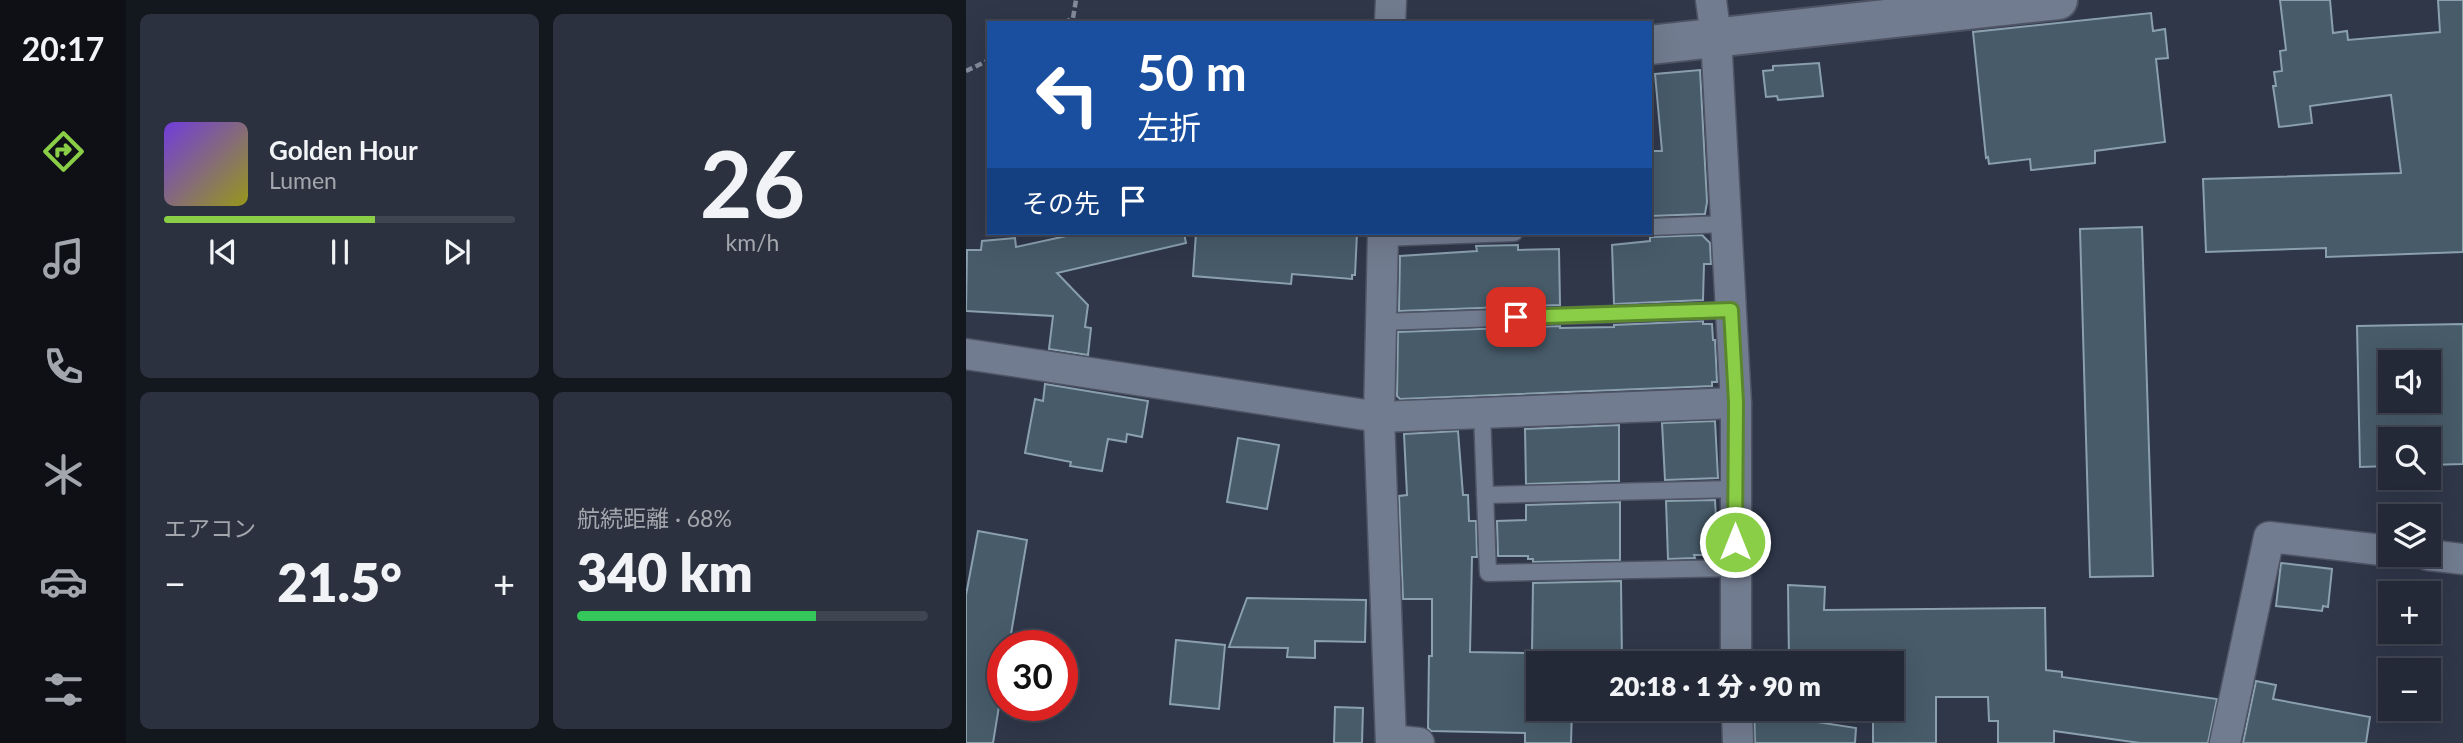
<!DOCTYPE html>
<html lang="ja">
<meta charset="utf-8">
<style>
body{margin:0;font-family:Lato,"Noto Sans JP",sans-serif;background:#2b313f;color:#f1f3f6;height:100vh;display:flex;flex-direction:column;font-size:26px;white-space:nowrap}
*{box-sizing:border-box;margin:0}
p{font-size:23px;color:#a3a6ad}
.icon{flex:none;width:38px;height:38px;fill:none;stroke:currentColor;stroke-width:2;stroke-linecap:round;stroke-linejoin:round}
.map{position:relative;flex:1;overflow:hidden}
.panel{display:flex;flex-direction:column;gap:14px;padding:14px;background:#13171e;width:840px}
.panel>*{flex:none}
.top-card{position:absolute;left:21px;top:21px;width:665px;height:214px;border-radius:0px;box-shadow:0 7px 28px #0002,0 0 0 2px #404552;background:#1a4fa0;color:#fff;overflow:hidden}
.buttons{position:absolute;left:1412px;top:350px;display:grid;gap:14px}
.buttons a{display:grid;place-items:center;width:63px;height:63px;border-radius:0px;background:#232937;box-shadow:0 7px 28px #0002,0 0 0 2px #404552;font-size:35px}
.speed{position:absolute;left:21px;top:630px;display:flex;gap:14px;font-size:35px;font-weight:700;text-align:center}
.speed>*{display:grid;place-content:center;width:91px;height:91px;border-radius:50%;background:#232937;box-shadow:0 7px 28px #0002,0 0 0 2px #404552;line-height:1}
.speed .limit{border:10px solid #d22;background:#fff;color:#111}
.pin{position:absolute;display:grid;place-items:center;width:60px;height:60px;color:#fff;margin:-30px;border-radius:14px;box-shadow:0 4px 10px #0006}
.me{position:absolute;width:77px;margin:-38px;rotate:0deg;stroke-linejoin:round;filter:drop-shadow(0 0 5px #0008)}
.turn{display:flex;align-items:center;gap:24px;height:147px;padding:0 35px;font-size:32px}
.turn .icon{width:91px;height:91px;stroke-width:2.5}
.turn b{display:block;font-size:49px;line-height:60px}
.then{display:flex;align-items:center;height:66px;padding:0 35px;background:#0003;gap:14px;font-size:26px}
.big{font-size:52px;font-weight:800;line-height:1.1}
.panel .widget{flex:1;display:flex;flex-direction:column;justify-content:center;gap:10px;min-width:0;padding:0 24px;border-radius:10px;background:#2b313f}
.panel .dial{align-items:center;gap:0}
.dial b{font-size:91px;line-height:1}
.song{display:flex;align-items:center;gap:21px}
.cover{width:84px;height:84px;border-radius:10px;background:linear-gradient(135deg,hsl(260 70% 55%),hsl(60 70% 35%))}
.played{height:7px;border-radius:4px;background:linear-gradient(90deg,#8ace47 60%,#404552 60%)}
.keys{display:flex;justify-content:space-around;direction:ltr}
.heat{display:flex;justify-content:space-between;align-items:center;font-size:38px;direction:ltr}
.charge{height:10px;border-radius:5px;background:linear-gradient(90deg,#34c759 68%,#404552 0)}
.panel .tiles{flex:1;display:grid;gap:14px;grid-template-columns:repeat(2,1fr)}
.trip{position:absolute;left:560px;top:651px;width:378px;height:70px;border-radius:0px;background:#232937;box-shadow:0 7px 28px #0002,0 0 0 2px #404552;font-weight:800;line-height:70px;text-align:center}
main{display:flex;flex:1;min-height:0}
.dock{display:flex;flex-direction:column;width:126px;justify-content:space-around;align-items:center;background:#0e1016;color:#a3a6ad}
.dock .icon{width:49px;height:49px}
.dock .current{color:#8ace47}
.dock b{font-size:32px;color:#f1f3f6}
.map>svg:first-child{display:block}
.building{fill:#475b69;stroke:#8aa0af;stroke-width:2;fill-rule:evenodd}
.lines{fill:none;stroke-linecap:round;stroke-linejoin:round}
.service-casing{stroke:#4e5464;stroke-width:19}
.minor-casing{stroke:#4e5464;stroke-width:33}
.tertiary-casing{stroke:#4e5464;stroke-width:42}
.path{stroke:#848b99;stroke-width:4.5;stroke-dasharray:7 3.5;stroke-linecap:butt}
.service{stroke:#727c90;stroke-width:16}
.minor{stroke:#727c90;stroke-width:30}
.tertiary{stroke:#727c90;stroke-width:38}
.route-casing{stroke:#5a862e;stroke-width:18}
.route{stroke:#8ace47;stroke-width:12}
</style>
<main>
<nav class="dock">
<b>20:17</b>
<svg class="icon current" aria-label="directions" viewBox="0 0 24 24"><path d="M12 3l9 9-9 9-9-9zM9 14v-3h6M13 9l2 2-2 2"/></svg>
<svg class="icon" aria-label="music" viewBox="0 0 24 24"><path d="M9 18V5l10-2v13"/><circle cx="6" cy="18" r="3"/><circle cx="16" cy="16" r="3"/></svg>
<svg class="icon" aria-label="phone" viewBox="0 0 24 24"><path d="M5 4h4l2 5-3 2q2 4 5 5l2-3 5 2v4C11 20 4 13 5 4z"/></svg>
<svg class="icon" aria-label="climate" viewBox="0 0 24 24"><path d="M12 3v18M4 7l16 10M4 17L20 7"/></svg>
<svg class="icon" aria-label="car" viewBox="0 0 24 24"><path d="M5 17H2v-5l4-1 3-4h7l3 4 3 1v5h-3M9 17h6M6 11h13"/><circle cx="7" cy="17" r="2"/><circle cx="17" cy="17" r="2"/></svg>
<svg class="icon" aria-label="filters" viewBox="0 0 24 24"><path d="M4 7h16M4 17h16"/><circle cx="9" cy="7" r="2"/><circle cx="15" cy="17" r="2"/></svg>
</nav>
<section class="panel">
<div class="tiles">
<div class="widget">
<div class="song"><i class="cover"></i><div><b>Golden Hour</b><p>Lumen</p></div></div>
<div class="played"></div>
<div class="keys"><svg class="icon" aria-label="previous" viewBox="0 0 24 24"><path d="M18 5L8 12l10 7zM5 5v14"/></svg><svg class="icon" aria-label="pause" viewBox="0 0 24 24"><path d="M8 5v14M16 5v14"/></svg><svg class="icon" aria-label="next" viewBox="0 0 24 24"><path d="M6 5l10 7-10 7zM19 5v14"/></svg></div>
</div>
<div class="widget dial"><b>26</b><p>km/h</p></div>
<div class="widget"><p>エアコン</p>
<div class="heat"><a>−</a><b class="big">21.5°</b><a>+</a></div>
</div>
<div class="widget"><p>航続距離 · 68%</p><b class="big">340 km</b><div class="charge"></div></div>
</div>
</section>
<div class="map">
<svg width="1497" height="743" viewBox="0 0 1497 743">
<rect width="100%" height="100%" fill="#2f3749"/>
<g class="building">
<polygon points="1314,0 1364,0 1367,33 1381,31 1382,40 1474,32 1472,0 1497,0 1497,252 1360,257 1360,248 1240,252 1237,179 1435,173 1425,95 1344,106 1346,123 1313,127 1307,86 1310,86 1308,72 1316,71 1314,51 1320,50"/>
<polygon points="1185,13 1187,31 1199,29 1202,58 1190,59 1199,142 1129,151 1129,163 1065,170 1064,159 1023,164 1022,157 1020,158 1007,32"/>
<polygon points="853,63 857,96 812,100 811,96 800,97 797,71 807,70 807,66"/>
<polygon points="734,70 741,202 739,214 684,216 684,151 696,151 689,74"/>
<polygon points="1176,227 1187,576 1124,577 1114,229"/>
<polygon points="114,233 218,233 220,243 91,273 122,305 119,327 125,328 122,355 83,349 87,316 0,311 1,250 15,250 16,241 49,238 50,247"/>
<polygon points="230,233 391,233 389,275 386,275 386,279 326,274 325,284 227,276"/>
<polygon points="736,235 744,243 745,264 738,264 737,300 648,304 646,245 684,241 684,237"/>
<polygon points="552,245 552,250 593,249 594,305 433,311 434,256 511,251 510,246"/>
<polygon points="737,321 737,324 746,324 747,340 749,340 751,382 746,382 746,386 434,399 431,396 432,332 594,326 594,328 648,327 648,325"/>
<path d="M1497,324V464L1463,465V439H1424V466L1394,467L1391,326ZM1424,362H1463V401H1424Z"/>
<polygon points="79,384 182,401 176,437 161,434 160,442 142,439 136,471 104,466 105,462 59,453 69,399 77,401"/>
<polygon points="749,421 752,478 699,480 696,423"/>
<polygon points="653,425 653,481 560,484 559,429"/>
<polygon points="492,431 497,495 502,495 503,521 510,521 511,557 506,557 504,652 566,653 567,583 655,581 656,663 572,663 572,709 606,709 605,743 559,743 559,733 465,731 462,728 463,656 466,656 466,599 437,599 433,496 441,495 438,434"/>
<polygon points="272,438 313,445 301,509 261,502"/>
<polygon points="749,500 751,536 743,536 744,555 728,555 729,558 702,559 700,501"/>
<polygon points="654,502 654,560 567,562 567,559 562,559 562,556 532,556 531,521 560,520 560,505"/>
<polygon points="12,531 61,540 43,646 37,646 37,682 27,743 0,743 0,595"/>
<polygon points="1315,563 1366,569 1362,607 1357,606 1356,611 1310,606"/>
<polygon points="822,585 859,587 858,610 1079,608 1080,670 1096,672 1096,677 1251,699 1242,743 1174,743 1088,731 1088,743 1032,743 1032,721 1023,721 1022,697 970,697 970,743 907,743 907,709 926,709 926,663 906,663 906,660 823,662"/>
<polygon points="281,598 400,600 399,642 349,641 349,658 321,657 322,648 263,647"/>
<polygon points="210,640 259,645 253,709 204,704"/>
<polygon points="1290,681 1310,685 1307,699 1404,717 1400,743 1277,743"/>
<polygon points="369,707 397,708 396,743 368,743"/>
<polygon points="788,709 821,709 819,717 890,728 889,743 789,743"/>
</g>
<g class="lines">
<g class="service-casing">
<g id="service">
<polyline points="684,227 760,224"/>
<polyline points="417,238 548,233"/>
<polyline points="415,322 765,310"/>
<polyline points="516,413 522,573 769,568"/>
<polyline points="519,495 769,489"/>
</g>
</g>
<g class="minor-casing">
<g id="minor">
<polyline points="745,0 750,37 770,403 770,663"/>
<polyline points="424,23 425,0"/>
<polyline points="417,233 413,417 425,743"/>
<polyline points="0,354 413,417 770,403"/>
<polyline points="1462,555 1497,559"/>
<polyline points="771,709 772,743"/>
<polyline points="425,740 453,743"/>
<polyline points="1259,743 1303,537 1424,551"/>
</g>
</g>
<g class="tertiary-casing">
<polyline id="tertiary" points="684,45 1092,0"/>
</g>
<g class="path">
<polyline points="98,23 107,18 110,0"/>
<polyline points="0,71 23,60"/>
</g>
<use href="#service" class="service"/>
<use href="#minor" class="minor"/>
<use href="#tertiary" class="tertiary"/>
</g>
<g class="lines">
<g class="route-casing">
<polyline id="route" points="550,317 765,310 770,403 769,542"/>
</g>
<use href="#route" class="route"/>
</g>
</svg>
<div class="buttons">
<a><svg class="icon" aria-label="sound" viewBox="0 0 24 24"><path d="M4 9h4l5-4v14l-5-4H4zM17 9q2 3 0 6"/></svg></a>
<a><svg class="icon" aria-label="search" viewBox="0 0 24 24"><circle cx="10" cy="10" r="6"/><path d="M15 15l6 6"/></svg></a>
<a><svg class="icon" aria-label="layers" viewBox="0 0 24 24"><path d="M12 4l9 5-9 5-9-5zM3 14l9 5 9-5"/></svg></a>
<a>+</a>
<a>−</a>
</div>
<div class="speed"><div class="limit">30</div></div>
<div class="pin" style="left:550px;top:317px;background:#d93025"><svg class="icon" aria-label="arrive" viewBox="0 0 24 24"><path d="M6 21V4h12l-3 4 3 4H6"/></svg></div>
<svg class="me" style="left:769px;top:542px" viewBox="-20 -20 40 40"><circle r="17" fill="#8ace47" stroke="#fff" stroke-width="3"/><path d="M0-11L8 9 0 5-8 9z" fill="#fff"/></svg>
<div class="trip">20:18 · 1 分 · 90 m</div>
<div class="top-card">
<div class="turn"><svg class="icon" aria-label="left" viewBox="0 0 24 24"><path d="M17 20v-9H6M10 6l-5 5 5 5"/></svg><div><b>50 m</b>左折</div></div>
<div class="then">その先<svg class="icon" aria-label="arrive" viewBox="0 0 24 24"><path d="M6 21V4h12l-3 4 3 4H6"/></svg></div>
</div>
</div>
</main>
